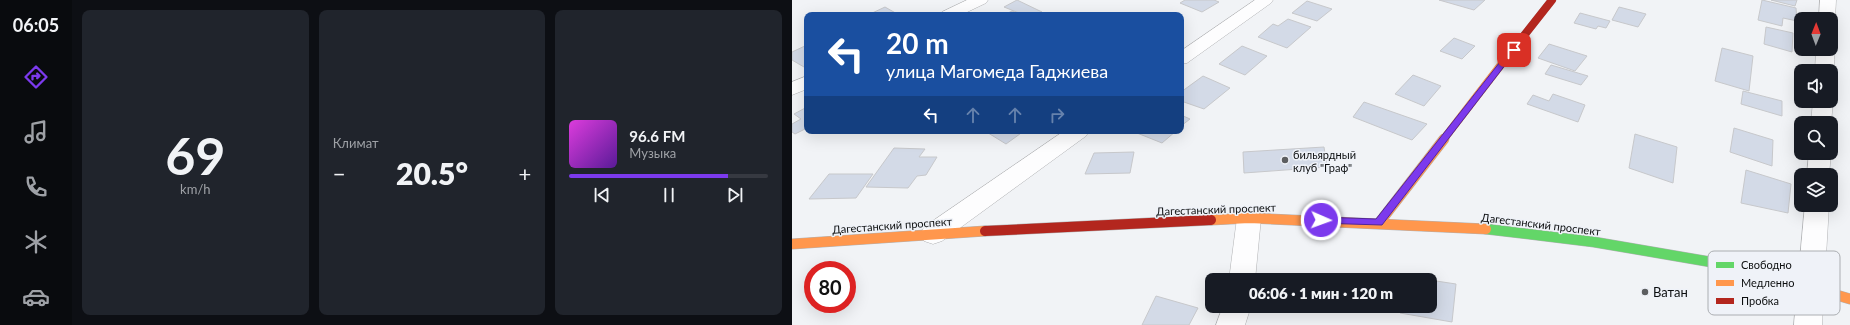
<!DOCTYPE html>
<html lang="ru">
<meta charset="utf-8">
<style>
body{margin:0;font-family:Lato,sans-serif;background:#20242c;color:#f1f3f6;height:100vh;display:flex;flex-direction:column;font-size:15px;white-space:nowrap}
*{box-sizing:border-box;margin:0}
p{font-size:13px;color:#9ea1a6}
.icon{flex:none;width:22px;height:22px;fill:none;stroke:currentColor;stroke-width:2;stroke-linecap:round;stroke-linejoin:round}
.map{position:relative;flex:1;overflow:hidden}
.details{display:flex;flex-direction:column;gap:10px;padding:10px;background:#0d0f14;width:720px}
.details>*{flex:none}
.top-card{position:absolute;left:12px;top:12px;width:380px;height:122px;border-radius:8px;box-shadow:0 4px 16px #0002;background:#1a4fa0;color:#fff;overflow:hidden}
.needle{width:26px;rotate:1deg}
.buttons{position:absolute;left:1002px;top:12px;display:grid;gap:8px}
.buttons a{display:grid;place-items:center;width:44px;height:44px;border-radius:8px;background:#171b24;box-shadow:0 4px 16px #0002;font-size:20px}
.speed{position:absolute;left:12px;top:261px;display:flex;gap:8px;font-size:20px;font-weight:700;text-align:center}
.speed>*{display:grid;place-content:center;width:52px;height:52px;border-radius:50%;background:#171b24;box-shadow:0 4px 16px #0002;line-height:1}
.speed .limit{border:6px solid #d22;background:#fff;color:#111}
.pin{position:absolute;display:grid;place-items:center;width:34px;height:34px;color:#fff;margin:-17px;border-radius:8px;box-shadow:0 2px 6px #0006}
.me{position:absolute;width:44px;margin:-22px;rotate:92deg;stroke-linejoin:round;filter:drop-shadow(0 0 3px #0008)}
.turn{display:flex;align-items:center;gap:14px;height:84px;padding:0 16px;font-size:18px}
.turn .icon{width:52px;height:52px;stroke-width:2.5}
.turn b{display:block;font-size:28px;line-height:34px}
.lanes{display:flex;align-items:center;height:38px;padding:0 16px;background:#0003;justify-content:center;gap:20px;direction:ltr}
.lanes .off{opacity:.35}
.big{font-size:30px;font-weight:800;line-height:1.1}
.details .widget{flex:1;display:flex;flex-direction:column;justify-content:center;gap:6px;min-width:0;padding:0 14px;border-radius:8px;background:#20242c}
.details .dial{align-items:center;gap:0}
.dial b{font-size:52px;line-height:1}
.song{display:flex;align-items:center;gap:12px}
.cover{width:48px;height:48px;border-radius:6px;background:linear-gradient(135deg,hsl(300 70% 55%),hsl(270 70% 35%))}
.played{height:4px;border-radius:2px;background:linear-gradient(90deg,#7c3aed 80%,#363941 80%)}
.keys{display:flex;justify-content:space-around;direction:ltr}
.heat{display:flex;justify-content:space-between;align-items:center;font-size:22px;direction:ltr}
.details .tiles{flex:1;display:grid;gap:10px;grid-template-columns:repeat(3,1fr)}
.trip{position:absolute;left:413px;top:273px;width:232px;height:40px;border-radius:8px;background:#171b24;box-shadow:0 4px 16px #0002;font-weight:800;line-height:40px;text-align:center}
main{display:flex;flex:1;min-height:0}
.menu{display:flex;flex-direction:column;width:72px;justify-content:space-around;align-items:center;background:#090b0e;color:#9ea1a6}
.menu .icon{width:28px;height:28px}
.menu .selected{color:#7c3aed}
.menu b{font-size:18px;color:#f1f3f6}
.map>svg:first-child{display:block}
.building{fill:#d3dae7;stroke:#c7c8cb}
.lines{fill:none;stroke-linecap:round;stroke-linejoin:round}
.street-casing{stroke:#b1b2b4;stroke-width:1}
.fast-casing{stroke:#b1b2b4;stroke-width:11}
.slow-far1-casing{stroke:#b1b2b4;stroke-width:8}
.slow-casing{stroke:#b1b2b4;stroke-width:11}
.jam-far1-casing{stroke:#b1b2b4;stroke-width:8}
.jam-casing{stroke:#b1b2b4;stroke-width:11}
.street{fill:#fdfdfe;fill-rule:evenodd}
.fast{stroke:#63d668;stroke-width:10}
.slow-far1{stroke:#ff974d;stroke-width:8}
.slow{stroke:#ff974d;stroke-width:10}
.jam-far1{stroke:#b3261e;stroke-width:8}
.jam{stroke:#b3261e;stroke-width:10}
.route{fill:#7c3aed;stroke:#51269a}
.poi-dot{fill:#5c5e60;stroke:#eff2f8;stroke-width:1.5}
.labels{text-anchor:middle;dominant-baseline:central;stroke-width:3;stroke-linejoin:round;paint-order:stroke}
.poi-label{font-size:11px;fill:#0c0e0f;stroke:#eff2f8;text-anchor:start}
.street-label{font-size:11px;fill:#0c0e0f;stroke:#eff2f8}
.near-poi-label{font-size:13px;fill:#0c0e0f;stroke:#eff2f8;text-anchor:start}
.key{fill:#eff2f8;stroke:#abaeb2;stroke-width:1}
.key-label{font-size:11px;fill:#0c0e0f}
</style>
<main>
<nav class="menu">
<b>06:05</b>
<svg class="icon selected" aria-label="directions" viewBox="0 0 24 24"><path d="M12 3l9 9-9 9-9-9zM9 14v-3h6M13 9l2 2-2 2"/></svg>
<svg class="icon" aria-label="music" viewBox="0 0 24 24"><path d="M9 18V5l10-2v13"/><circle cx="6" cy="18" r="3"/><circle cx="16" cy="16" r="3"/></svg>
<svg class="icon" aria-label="phone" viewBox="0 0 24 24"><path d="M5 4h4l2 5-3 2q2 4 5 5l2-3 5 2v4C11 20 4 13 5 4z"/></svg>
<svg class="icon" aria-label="climate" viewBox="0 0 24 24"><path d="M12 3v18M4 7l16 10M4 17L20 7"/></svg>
<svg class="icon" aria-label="car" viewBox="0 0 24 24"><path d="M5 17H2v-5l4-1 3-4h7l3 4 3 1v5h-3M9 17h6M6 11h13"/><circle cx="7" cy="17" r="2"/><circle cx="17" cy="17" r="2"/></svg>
</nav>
<section class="details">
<div class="tiles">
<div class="widget dial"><b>69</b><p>km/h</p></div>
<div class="widget"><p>Климат</p>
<div class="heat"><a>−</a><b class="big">20.5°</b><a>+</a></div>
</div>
<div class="widget">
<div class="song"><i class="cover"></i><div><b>96.6 FM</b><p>Музыка</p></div></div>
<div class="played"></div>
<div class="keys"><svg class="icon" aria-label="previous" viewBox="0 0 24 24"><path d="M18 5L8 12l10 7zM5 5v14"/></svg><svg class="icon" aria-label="pause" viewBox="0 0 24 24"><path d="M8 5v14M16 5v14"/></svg><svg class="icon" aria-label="next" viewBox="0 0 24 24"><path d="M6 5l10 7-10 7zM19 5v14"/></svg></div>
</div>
</div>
</section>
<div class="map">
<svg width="1058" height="325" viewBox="0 0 1058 325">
<rect width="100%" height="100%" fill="#f1f3f6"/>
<g class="building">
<polygon points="225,0 250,12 243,15 232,15 212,7"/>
<polygon points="393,0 422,0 427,2 410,12 388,3"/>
<polygon points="647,0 693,0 682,10"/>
<polygon points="970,0 1004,8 1005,21 991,18 990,26 966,20"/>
<polygon points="979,0 1005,0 1003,6"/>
<polygon points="515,1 540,9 525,21 500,13"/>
<polygon points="93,7 107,15 76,15"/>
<polygon points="827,7 854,14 846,27 820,20"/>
<polygon points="220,11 230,15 212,15"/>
<polygon points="788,13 818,21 814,28 806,26 804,29 782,23"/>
<polygon points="496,19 519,27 495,48 466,37 481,24 486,26"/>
<polygon points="974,27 1001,33 1000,52 972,44"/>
<polygon points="662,38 683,46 670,59 648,51"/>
<polygon points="757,44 795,56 783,71 746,58"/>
<polygon points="15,45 15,66 12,67 0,60 0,52"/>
<polygon points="450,46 475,56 453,75 427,64"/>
<polygon points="930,48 961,56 957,91 923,81"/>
<polygon points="759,65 796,76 789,85 753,74"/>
<polygon points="621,75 649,86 632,106 603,94"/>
<polygon points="411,76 438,88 412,109 389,101 389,92"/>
<polygon points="951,91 990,101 990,116 949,104"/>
<polygon points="761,94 793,105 786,122 735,104 741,95 757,101"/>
<polygon points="572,102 635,124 620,140 561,117"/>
<polygon points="15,107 15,128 3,134 0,132 0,124 9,119 2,114"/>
<polygon points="389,115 398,119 389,126"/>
<polygon points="942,128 981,140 980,166 938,152"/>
<polygon points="193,131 232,131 214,144"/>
<polygon points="340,131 384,131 370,143"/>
<polygon points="843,134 885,147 881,183 837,168"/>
<polygon points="532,147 535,167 452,173 451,152"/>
<polygon points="102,148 133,149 127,157 145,157 134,175 125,176 116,188 74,187"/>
<polygon points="342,152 338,173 293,174 302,153"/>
<polygon points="954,170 999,184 996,213 949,203"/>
<polygon points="37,174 81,174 64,198 17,199"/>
<polygon points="611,276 664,284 660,322 608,313 608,306 638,306 638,280 611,280"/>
<polygon points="364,296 406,308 397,325 350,325"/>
</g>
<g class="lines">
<g class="street-casing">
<g id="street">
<polygon points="175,0 196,0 194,3 169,15 148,15 150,12"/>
<polygon points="463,0 481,0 479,3 395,63 389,64 389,51"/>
<polygon points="1028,0 1044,0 1043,19 1041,23 1039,23 1039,19 1027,19"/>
<path d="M1039,45C1044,51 1043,68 1039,74V71H1023L1024,49H1039Z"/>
<polygon points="15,76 15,89 0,95 0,82"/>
<polygon points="1039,98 1041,101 1039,123 1019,123 1021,101 1039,101"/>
<polygon points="272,131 297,131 294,136 150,241 141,244 132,241 129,234 132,227"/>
<polygon points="1017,153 1039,153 1037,175 1015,175"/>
<polygon points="1013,205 1037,205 1030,325 1002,325"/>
<polygon points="457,209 466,211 469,218 463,280 437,280 445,218 448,211"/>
<polygon points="431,306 459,306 453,325 424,325"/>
</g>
</g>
<g class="fast-casing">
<polyline id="fast" points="694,229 802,242 925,263 1007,284"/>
</g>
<g class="slow-far1-casing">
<polyline id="slow-far1" points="651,140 715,57"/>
</g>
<g class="slow-casing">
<g id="slow">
<polyline points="419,220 457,218 694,229"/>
<polyline points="587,223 652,139"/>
<polyline points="0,244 193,231"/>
<polyline points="1007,284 1058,299"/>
</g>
</g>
<g class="jam-far1-casing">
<polyline id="jam-far1" points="715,57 760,0"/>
</g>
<g class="jam-casing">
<polyline id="jam" points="193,231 419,220"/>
</g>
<use href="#street" class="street"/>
<use href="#fast" class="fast"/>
<use href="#slow-far1" class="slow-far1"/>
<use href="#slow" class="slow"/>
<use href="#jam-far1" class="jam-far1"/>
<use href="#jam" class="jam"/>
</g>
<polygon class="route" points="722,47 724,48 724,51 590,225 525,223 524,220 529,217 584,219 719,48"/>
<g class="poi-dot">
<circle cx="493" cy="160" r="4"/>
<circle cx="853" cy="292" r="4"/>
</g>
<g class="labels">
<g class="poi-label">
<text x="501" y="154">бильярдный<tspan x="501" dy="13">клуб "Граф"</tspan></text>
</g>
<g class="street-label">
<text transform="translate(424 209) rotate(-2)">Дагестанский проспект</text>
<text transform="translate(749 224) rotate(7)">Дагестанский проспект</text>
<text transform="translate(100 225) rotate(-4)">Дагестанский проспект</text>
</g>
<g class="near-poi-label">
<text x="861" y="292">Ватан</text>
</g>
</g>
<rect x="916" y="251" width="132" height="64" rx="6" class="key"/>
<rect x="924" y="262" width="18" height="6" fill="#63d668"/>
<rect x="924" y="280" width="18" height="6" fill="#ff974d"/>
<rect x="924" y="298" width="18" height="6" fill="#b3261e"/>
<g class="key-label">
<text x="949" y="269">Свободно</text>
<text x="949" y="287">Медленно</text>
<text x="949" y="305">Пробка</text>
</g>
</svg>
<div class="buttons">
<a><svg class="needle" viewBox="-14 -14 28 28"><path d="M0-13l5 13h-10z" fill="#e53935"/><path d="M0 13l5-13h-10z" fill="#9ea1a6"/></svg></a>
<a><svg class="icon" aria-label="sound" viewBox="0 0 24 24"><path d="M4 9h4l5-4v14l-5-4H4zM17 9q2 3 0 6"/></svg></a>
<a><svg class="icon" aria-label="search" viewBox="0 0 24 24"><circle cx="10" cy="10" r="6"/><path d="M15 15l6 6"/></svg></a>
<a><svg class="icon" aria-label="layers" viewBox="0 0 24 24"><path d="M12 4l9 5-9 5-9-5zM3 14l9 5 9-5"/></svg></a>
</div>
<div class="speed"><div class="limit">80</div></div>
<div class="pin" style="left:722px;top:50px;background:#d93025"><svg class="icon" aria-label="arrive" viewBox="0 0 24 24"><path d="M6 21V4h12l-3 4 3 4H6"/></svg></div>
<svg class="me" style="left:529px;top:220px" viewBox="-20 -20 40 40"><circle r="17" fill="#7c3aed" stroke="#fff" stroke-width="3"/><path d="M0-11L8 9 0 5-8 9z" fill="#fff"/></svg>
<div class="trip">06:06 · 1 мин · 120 m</div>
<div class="top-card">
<div class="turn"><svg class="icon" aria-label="left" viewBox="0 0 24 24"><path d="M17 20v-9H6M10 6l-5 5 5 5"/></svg><div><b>20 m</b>улица Магомеда Гаджиева</div></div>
<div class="lanes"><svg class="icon" aria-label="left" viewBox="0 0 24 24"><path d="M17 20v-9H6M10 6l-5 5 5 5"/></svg><svg class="icon off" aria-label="ahead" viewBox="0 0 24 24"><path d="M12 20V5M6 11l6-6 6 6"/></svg><svg class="icon off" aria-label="ahead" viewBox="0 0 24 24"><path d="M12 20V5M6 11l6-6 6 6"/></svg><svg class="icon off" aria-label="right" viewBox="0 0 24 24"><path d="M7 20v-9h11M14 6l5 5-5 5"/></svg></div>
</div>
</div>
</main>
